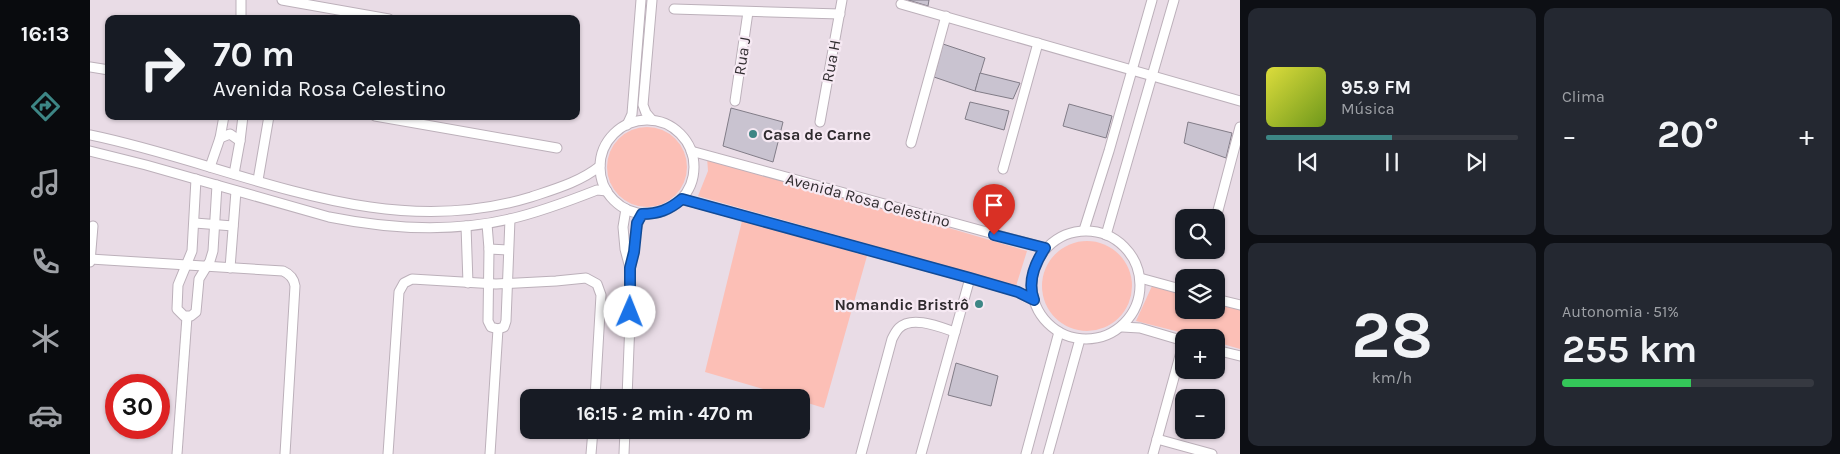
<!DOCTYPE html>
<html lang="pt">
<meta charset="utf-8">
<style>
body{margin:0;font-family:Karla,sans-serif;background:#242831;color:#f1f3f6;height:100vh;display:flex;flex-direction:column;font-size:19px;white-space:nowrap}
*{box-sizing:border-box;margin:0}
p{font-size:16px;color:#9ea1a6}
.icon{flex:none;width:28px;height:28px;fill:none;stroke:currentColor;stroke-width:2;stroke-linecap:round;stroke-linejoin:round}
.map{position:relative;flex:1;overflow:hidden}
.panel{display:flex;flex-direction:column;gap:8px;padding:8px;background:#0d0f14;width:600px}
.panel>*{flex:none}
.guide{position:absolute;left:15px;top:15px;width:475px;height:105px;border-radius:10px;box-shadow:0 1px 4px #0004;background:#171b24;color:#f1f3f6;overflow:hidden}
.tools{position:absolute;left:1085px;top:209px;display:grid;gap:10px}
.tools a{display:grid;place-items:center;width:50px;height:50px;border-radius:10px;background:#171b24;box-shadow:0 1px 4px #0004;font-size:25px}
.speed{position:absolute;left:15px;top:374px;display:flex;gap:10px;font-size:25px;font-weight:700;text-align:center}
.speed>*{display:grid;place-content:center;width:65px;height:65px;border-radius:50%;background:#171b24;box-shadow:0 1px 4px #0004;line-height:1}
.speed .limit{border:8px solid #d22;background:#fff;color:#111}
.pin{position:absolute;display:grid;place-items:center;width:42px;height:42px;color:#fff;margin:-51px -21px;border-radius:50% 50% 50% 0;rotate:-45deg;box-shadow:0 0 5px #0007}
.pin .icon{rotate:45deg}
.me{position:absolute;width:55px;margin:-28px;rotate:1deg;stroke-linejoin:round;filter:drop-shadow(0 0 4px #0008)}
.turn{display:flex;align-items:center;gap:18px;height:105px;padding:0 25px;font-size:22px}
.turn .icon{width:65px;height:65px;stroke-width:2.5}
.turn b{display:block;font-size:35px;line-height:42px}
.big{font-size:38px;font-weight:700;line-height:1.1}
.panel .card{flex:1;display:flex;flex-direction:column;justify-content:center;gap:8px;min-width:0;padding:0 18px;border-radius:10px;background:#242831}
.panel .dial{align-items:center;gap:0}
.dial b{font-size:65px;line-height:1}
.song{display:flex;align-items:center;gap:15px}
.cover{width:60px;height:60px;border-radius:8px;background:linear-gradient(135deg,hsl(60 70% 55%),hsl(80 70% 35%))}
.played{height:5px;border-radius:2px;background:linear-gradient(90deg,#3d8685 50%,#363941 50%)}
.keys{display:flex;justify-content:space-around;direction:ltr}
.heat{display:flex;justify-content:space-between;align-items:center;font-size:28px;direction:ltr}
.charge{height:8px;border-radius:4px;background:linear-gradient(90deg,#34c759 51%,#363941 0)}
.panel .tiles{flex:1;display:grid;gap:8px;grid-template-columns:repeat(2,1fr)}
.trip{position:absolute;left:430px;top:389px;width:290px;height:50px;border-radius:10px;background:#171b24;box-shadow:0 1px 4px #0004;font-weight:700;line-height:50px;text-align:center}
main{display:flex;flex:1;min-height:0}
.dock{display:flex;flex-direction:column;width:90px;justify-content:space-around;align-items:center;background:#090b0e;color:#9ea1a6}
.dock .icon{width:35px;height:35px}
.dock .active{color:#3d8685}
.dock b{font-size:22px;color:#f1f3f6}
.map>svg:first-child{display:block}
.green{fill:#fcbfb6}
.building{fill:#c9c3d0;stroke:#817c87}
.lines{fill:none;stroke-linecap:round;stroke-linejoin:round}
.minor-casing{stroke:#bcb0ba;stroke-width:11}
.minor{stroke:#fff;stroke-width:9}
.route-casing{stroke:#114b97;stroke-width:12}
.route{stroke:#1a73e8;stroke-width:9}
.poi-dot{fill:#3d8685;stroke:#f6e9f3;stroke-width:2}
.labels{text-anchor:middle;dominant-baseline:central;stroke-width:4.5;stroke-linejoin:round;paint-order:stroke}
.street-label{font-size:16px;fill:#2f2b2e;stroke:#f6e9f3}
.poi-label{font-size:16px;font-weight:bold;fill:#2f2b2e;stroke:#f6e9f3;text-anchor:start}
</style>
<main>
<nav class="dock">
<b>16:13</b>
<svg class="icon active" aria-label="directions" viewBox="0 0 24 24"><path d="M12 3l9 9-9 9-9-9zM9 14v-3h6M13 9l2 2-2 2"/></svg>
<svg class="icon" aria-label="music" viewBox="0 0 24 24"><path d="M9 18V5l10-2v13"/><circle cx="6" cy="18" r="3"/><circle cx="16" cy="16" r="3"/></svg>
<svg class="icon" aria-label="phone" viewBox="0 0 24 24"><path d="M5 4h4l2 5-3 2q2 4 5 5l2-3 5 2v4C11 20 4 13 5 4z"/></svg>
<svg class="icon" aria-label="climate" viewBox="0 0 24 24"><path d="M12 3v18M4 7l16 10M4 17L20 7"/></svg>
<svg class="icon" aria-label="car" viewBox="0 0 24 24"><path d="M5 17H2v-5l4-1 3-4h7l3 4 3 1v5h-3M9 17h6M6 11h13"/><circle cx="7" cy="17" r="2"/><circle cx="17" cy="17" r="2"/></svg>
</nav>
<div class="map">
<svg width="1150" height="454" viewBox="0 0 1150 454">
<rect width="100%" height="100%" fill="#e9dce6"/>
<g class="green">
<circle cx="557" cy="167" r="40"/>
<polygon points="617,157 937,251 926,286 608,196 618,171"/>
<polygon points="652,221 777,256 734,408 711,401 711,398 700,397 615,372"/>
<circle cx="997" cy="286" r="45"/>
<polygon points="1062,286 1094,294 1094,310 1126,310 1126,303 1150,309 1150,349 1126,342 1126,338 1109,337 1046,321"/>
</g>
<g class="building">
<polygon points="818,0 839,0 838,6"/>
<polygon points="853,44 895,58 885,91 844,77"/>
<polygon points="890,73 930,83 923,99 885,91"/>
<polygon points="880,102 919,111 914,130 875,119"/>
<polygon points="979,104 1022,116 1016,138 973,126"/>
<polygon points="641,108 693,122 683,162 633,146"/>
<polygon points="1098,122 1142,133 1136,158 1094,143"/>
<polygon points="866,363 908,376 901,406 858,395"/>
</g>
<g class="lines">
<g class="minor-casing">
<g id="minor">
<polyline points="192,0 299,19"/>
<polyline points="811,4 1150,101"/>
<polyline points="584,9 750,14"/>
<polyline points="151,19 151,0"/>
<polyline points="0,67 19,70"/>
<polyline points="645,101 658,12"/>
<polyline points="285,116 467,148"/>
<polyline points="562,120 556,113 553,105 562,0"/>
<circle cx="557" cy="167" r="47"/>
<polyline points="730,122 752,0"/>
<polyline points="537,125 542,114 551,0"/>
<path d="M0,135C147,165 288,244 441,197C465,189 490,182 510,166"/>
<polyline points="130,138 140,134 150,141"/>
<polyline points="821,143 856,16"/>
<path d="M0,151L56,165L239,217C299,229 360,233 420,219C450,212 479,201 507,190L517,191"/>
<polyline points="601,151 955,248"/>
<polyline points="120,167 130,138 134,116"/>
<polyline points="913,169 948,43"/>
<polyline points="144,174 150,141 153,116"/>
<polyline points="106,179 102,251 88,285 87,309 94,316 101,316 106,312 109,279 120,261 123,251 127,185"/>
<polyline points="168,180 179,116"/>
<polyline points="592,199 880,278 928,292 944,300"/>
<polyline points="536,209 533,227 535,249 540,268 541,295 537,398"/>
<polyline points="1126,218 1150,127"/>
<polyline points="105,223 143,226"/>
<polyline points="397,224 399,249 398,321 401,327 408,329 414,327 416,321 420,219"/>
<polyline points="376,226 378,283"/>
<polyline points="994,230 1019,151 1062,0"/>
<circle cx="996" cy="285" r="54"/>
<polyline points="1016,235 1084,0"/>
<polyline points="399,249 418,250"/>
<path d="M0,259L193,271C200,274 204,279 205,286L195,454"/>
<polyline points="0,262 3,226"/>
<path d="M540,266C545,249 543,229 552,214"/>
<polyline points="140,268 146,191"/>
<polyline points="1050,278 1094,290"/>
<polyline points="1126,299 1150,305"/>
<polyline points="1032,327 1050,328 1094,341"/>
<polyline points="1126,350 1150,356"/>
<polyline points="1067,439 1122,454"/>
<polyline points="87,454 97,317"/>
<polyline points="298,454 309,292 314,283 322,279 406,284 466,281 496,278 507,284 511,295 505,398"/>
<polyline points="400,454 408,329"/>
<polyline points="501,454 503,430"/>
<polyline points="534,454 535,430"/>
<path d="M771,454L802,339C804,335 806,331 809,328C822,315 850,327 865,332"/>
<polyline points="831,454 880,278"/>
<polyline points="936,454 969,332"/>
<polyline points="958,454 990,339"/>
<polyline points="1063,454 1094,341"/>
</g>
</g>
<use href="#minor" class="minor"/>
</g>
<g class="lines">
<g class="route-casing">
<path id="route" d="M540,312V268L544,252L547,223L552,214C568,214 579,210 592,199L880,278L928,292L944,300C937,282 945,263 955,248L904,235"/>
</g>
<use href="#route" class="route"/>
</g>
<g class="poi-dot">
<circle cx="663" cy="134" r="5"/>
<circle cx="889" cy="304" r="5"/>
</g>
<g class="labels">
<g class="street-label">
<text transform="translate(652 56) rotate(-81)">Rua J</text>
<text transform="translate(741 61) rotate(-79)">Rua H</text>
<text transform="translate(778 200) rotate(15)">Avenida Rosa Celestino</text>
</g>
<g class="poi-label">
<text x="673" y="134">Casa de Carne</text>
<text x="879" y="304" text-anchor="end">Nomandic Bristrô</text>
</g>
</g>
</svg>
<div class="tools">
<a><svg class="icon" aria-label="search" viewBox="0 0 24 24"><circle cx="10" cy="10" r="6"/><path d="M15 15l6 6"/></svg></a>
<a><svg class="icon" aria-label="layers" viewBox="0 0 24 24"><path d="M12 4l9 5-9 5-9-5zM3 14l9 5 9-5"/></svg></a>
<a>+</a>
<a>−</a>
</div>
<div class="speed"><div class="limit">30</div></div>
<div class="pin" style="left:904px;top:235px;background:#d93025"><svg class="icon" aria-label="arrive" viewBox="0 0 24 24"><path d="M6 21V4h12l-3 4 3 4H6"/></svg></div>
<svg class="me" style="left:540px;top:312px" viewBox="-20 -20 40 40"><circle r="19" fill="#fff"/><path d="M0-13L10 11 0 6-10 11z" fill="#1a73e8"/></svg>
<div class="trip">16:15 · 2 min · 470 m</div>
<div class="guide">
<div class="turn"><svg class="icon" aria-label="right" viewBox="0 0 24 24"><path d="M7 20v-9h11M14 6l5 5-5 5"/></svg><div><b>70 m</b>Avenida Rosa Celestino</div></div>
</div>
</div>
<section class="panel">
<div class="tiles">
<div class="card">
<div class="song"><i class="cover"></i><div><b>95.9 FM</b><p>Música</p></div></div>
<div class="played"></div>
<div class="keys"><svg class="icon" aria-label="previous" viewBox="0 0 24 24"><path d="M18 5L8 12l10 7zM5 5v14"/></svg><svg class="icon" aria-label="pause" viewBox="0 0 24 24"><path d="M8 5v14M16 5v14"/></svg><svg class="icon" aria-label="next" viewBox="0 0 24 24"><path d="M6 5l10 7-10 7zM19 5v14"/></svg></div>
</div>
<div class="card"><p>Clima</p>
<div class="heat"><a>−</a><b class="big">20°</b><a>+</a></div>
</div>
<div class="card dial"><b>28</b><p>km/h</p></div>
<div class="card"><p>Autonomia · 51%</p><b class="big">255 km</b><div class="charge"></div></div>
</div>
</section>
</main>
